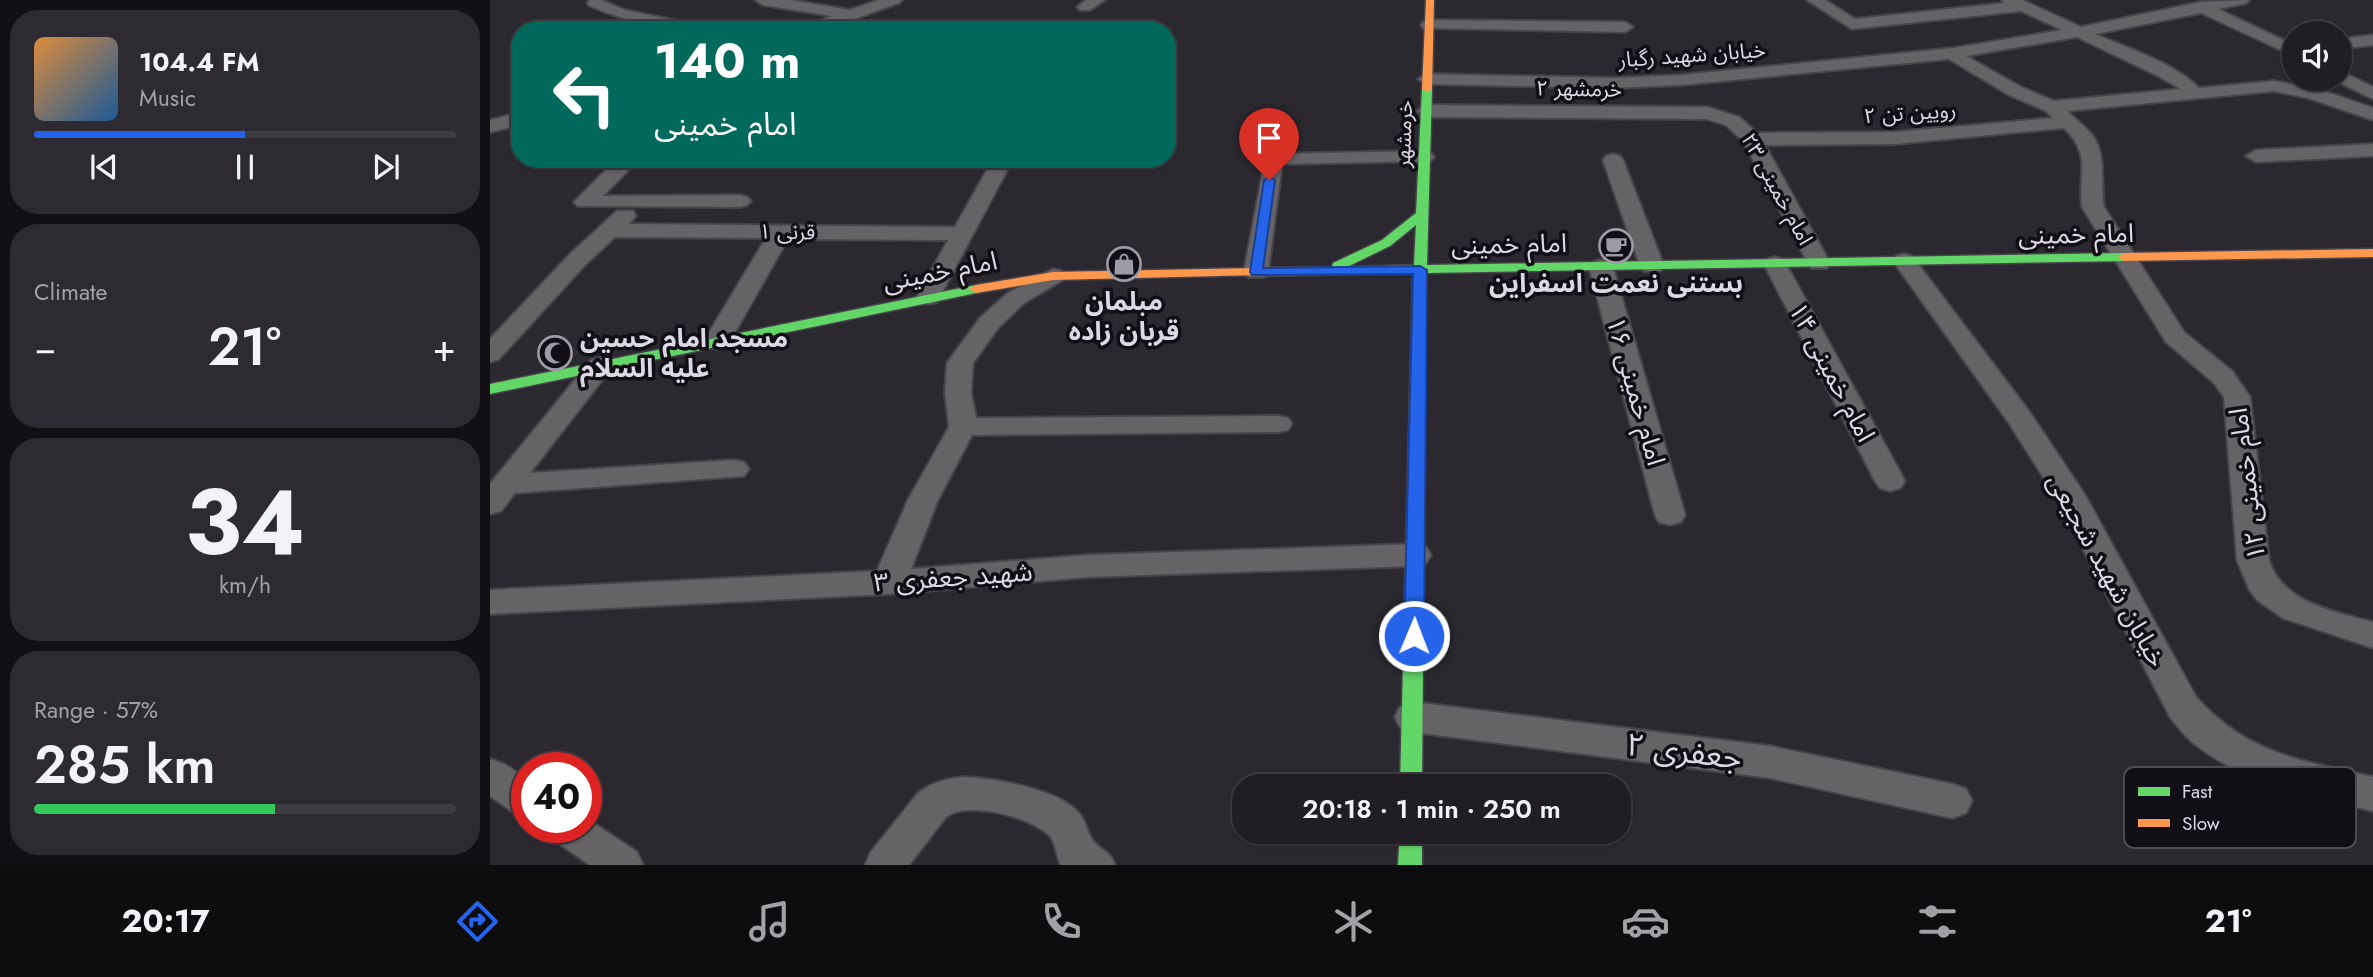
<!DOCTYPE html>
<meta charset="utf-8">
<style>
body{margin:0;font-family:Jost,"Noto Sans Arabic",sans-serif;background:#2d2b31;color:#f1f3f6;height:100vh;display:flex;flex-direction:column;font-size:26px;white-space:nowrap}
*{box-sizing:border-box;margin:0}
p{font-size:23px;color:#a2a2a6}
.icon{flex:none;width:38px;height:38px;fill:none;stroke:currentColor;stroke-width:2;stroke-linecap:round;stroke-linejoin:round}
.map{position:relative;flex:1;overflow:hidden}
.drawer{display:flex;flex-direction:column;gap:10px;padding:10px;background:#121014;width:490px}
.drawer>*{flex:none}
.hud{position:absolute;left:21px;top:21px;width:665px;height:147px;border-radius:28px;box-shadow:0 2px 5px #0004,0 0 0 2px #3d3c41;background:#00695c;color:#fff;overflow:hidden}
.fabs{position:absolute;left:1792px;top:21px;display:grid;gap:14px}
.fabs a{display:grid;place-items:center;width:70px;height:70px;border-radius:50%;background:#201e24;box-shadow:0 2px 5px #0004,0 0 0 2px #3d3c41;font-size:35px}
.speed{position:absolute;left:21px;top:752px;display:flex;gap:14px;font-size:35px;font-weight:700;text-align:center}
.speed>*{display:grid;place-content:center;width:91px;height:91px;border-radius:50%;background:#201e24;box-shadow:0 2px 5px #0004,0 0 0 2px #3d3c41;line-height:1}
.speed .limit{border:10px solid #d22;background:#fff;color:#111}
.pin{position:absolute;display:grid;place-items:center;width:60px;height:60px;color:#fff;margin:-72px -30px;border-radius:50% 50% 50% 0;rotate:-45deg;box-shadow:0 0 7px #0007}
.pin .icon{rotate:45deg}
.me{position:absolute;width:77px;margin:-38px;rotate:1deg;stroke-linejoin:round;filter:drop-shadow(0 0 5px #0008)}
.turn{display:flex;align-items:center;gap:24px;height:147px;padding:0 28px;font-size:32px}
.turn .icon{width:91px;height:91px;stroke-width:2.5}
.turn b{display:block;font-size:49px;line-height:60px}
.big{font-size:52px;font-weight:600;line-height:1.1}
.drawer .widget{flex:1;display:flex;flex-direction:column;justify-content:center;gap:10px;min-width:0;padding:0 24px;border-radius:28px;background:#2d2b31}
.drawer .dial{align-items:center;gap:0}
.dial b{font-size:91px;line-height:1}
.song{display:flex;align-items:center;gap:21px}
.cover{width:84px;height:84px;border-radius:10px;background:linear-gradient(135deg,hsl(30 70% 55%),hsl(210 70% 35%))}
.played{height:7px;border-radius:4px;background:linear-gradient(90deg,#2563eb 50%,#3d3c41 50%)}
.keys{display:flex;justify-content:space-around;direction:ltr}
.heat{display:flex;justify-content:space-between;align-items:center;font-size:38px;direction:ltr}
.charge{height:10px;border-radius:5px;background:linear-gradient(90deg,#34c759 57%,#3d3c41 0)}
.trip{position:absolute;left:742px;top:774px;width:399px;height:70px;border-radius:28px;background:#201e24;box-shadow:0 2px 5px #0004,0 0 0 2px #3d3c41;font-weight:600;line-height:70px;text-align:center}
.tab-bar{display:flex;height:112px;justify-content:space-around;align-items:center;background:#0d0c0e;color:#a2a2a6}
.tab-bar .icon{width:49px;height:49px}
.tab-bar .active{color:#2563eb}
.tab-bar b{font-size:32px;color:#f1f3f6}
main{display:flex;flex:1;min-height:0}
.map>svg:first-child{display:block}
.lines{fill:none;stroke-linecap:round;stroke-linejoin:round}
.street-casing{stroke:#47454c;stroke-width:4}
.fast-casing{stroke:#47454c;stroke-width:3}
.slow-casing{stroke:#47454c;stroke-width:3}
.street{fill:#666366;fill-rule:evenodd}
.fast{fill:#63d668;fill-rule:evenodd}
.slow{fill:#ff974d;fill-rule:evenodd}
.route{fill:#2563eb;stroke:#184099;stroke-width:2}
.labels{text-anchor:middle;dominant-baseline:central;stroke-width:7;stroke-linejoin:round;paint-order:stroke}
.far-street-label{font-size:21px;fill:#ddd9e4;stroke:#110e16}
.street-label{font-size:26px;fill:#ddd9e4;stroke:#110e16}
.poi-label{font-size:26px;font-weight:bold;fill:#ddd9e4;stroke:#110e16}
.near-street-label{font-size:32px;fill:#ddd9e4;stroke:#110e16}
.key{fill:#110e16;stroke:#4e4b54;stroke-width:2}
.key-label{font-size:19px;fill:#ddd9e4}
</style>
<main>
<section class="drawer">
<div class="widget">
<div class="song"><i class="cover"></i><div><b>104.4 FM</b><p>Music</p></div></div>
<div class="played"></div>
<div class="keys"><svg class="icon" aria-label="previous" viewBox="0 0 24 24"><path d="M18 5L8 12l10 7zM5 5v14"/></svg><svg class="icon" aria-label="pause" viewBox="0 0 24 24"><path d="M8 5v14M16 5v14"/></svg><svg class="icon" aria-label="next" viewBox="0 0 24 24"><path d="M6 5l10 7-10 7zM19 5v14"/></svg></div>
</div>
<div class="widget"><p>Climate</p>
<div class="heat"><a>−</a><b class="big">21°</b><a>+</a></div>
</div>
<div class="widget dial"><b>34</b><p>km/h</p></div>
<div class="widget"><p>Range · 57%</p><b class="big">285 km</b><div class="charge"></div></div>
</section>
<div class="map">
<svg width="1883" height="865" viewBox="0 0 1883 865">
<rect width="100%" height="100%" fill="#2b2830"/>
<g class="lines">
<g class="street-casing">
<g id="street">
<path d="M100,0H111L135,10L207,25L215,30C174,30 137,22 100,6L97,3Z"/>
<polygon points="265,0 301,0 360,10 389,0 412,0 409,3 333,30 309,30 342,16 273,5"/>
<polygon points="596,0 615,0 600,10 590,10 587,7"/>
<path d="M1317,0H1335L1365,19L1515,3L1512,0H1532L1591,27L1711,2L1759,0L1756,3L1728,9L1804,45V56L1711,13L1605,34C1639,49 1683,62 1709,88L1784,81L1828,89L1883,108V120L1818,98L1784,91L1577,111C1585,119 1595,126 1602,135C1617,153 1610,184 1614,207L1694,332L1742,371L1760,397L1779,560C1792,603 1845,612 1883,622V648L1793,618L1767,600L1759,589L1747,560L1734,397L1724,383L1676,342L1592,207C1588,172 1602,155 1574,128L1405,144L1275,145L1340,263L1337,268H1321L1318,263L1253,141L1236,125L1217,119L936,117L927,111L936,105L1217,107L1249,117L1267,133L1405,132L1563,118L1556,111L1519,95L1459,59L1191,85L1123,88L937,84L928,79L937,74L1123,78L1191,75L1464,48L1572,30L1531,11L1362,29ZM1587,37L1668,76L1691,89L1564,101L1531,87L1476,56Z"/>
<polygon points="939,20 1135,22 1143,27 1135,32 933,28 931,25 933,22"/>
<polygon points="584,22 590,24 590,30 524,30 532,25"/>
<polygon points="1883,35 1883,45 1850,49 1850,39"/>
<polygon points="1850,71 1883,87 1883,99 1844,80 1850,79"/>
<polygon points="30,113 30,125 0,132 0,120"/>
<polygon points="1883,144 1883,156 1766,162 1756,156 1766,150"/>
<polygon points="934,151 941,153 944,157 941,161 792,164 778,272 774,277 758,277 754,272 776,154"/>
<polygon points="1123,154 1130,156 1133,160 1174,266 1170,271 1154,271 1150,266 1113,160 1116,156"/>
<polygon points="127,159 149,159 113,196 250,195 257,197 261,201 257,205 250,207 88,206 84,202"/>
<polygon points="212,159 232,159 232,160 229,164 215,164"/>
<polygon points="503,159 523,159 447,302 439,304 431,302 427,297 458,240 298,239 240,341 236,346 227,349 218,346 214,341 276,238 125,237 95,265 9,359 0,362 0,339 79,255 127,211 143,211 146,216 139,224 465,227"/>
<path d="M1414,254L1422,256L1541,414L1595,495L1706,697C1757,754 1812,761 1883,777V811C1824,796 1755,784 1706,745C1696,738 1688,727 1680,717L1569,502L1519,423L1403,261L1406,256Z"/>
<polygon points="1285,257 1293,259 1296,264 1415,481 1410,488 1400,491 1390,488 1385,481 1274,264 1277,259"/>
<polygon points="1111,260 1119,262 1123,267 1195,515 1191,522 1180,525 1169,522 1165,515 1099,267 1103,262"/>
<polygon points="563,269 571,271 575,276 571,281 534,303 508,328 483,363 481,392 486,418 788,416 798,418 802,424 798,430 788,432 482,435 448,500 421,569 598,555 925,544 936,547 941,555 936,563 925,566 598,577 399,594 0,614 0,590 387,571 418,500 459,427 455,392 457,363 490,318 518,293"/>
<polygon points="110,358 119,360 123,366 40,473 244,460 254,462 259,469 254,476 25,493 11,511 0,514 0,484 101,360"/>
<polygon points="923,702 1280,746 1462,784 1476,789 1482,801 1476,813 1462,818 1280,778 923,732 910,727 905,717 910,707"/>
<polygon points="0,759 14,764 37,779 37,817 23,812 0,796"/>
<path d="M476,777C507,779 567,789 589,813C596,821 597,834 604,842C613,853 618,848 625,865H571C566,856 566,842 559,835C540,817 477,800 456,817L419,865H375L381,852L428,793C442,782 459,778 476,777Z"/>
<polygon points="96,818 147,852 153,865 100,865 64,840 58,828 96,828"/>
</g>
</g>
<g class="fast-casing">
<g id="fast">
<path d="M937,86L942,89L937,265L1634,253L1640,257L1634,261L936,273L932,786H910L923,273L765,276L758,272L765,268L842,267L843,263L892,240L926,213L932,89ZM926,225L924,265L857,267L900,246Z"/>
<polygon points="486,285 493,289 491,292 0,394 0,384"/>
<polygon points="910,831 932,831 932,865 908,865"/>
</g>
</g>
<g class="slow-casing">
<g id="slow">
<polygon points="936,0 944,0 942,89 937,92 932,89"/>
<polygon points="1883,249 1883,257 1634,261 1628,257 1634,253"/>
<polygon points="765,268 770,269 770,275 563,280 486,293 479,289 486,285 563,272"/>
</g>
</g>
<use href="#street" class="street"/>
<use href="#fast" class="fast"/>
<use href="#slow" class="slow"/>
</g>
<polygon class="route" points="779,177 785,180 773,268 930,266 937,270 934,636 931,641 924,643 917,641 914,636 923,274 762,275 760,272 774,180"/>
<defs>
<g id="cafe-ring" transform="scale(1.75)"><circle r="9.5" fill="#110e16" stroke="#9f9ba5" stroke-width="1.5"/><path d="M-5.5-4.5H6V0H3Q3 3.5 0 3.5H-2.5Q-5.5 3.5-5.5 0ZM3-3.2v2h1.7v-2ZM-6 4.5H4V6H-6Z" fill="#9f9ba5"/></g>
<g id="shop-ring" transform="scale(1.75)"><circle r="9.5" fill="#110e16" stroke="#9f9ba5" stroke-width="1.5"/><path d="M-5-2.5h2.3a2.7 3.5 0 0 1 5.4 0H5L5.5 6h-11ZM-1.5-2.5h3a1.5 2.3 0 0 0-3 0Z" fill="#9f9ba5"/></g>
<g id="mosque-ring" transform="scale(1.75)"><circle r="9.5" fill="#110e16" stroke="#9f9ba5" stroke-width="1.5"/><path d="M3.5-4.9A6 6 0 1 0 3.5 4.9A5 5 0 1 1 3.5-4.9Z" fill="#9f9ba5"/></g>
</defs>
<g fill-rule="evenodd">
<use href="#cafe-ring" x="1126" y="246"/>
<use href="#shop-ring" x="634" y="264"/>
<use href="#mosque-ring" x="65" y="353"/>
</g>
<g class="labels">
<g class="far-street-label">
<text transform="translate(1202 55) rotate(-4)">خیابان شهید رگبار</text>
<text transform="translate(1089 89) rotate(1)">خرمشهر ۲</text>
<text transform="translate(1420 113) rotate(-4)">رویین تن ۲</text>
<text transform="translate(914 134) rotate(-88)">خرمشهر</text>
<text transform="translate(1287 189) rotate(61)">امام خمینی ۲۳</text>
<text transform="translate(297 232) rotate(1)">قرنی ۱</text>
</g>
<g class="street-label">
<text transform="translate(1586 234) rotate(-1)">امام خمینی</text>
<text transform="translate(1019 244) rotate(-1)">امام خمینی</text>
<text transform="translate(450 271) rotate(-11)">امام خمینی</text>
<text transform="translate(1342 372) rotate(62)">امام خمینی ۱۴</text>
<text transform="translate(1146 391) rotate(74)">امام خمینی ۱۶</text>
<text transform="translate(1757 484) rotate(-97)">امام خمینی ۱۲</text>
<text transform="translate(1617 570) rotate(61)">خیابان شهید شجیعی</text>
<text transform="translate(463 577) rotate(-4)">شهید جعفری ۳</text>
</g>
<g class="poi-label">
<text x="1126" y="283">بستنی نعمت اسفراین</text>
<text x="634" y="301">مبلمان<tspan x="634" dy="30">قربان زاده</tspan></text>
<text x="90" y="338" text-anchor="start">مسجد امام حسین<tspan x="90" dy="30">علیه السلام</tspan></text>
</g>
<g class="near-street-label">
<text transform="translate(1194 751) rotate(7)">جعفری ۲</text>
</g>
</g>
<rect x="1634" y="767" width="232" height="81" rx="10" class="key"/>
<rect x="1648" y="787" width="32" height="9" fill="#63d668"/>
<rect x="1648" y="819" width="32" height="8" fill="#ff974d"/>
<g class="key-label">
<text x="1692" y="798">Fast</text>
<text x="1692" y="830">Slow</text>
</g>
</svg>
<div class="fabs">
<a><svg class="icon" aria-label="sound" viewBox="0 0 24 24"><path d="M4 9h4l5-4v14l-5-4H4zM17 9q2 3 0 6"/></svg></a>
</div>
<div class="speed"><div class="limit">40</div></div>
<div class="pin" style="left:779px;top:180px;background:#d93025"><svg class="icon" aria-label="arrive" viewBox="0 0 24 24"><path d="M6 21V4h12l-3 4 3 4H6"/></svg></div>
<svg class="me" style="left:924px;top:636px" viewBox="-20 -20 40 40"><circle r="17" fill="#2563eb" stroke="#fff" stroke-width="3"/><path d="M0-11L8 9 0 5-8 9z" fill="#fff"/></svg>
<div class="trip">20:18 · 1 min · 250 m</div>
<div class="hud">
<div class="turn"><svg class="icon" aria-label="left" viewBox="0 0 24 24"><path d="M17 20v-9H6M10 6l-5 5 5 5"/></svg><div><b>140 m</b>امام خمینی</div></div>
</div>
</div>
</main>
<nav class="tab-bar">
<b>20:17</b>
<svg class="icon active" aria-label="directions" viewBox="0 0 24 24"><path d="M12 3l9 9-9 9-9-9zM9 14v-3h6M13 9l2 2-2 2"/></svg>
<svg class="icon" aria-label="music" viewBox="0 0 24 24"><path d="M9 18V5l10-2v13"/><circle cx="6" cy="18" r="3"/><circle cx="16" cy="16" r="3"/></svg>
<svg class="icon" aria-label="phone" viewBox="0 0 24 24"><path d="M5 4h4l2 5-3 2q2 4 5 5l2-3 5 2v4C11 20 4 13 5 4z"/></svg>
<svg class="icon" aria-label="climate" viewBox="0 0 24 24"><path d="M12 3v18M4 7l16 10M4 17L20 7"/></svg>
<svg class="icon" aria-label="car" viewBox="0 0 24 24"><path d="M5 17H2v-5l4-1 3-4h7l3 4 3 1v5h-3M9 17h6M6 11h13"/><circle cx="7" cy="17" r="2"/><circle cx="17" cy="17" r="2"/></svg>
<svg class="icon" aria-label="filters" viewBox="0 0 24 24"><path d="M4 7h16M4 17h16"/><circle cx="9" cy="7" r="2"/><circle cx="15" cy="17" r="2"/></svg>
<b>21°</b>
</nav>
